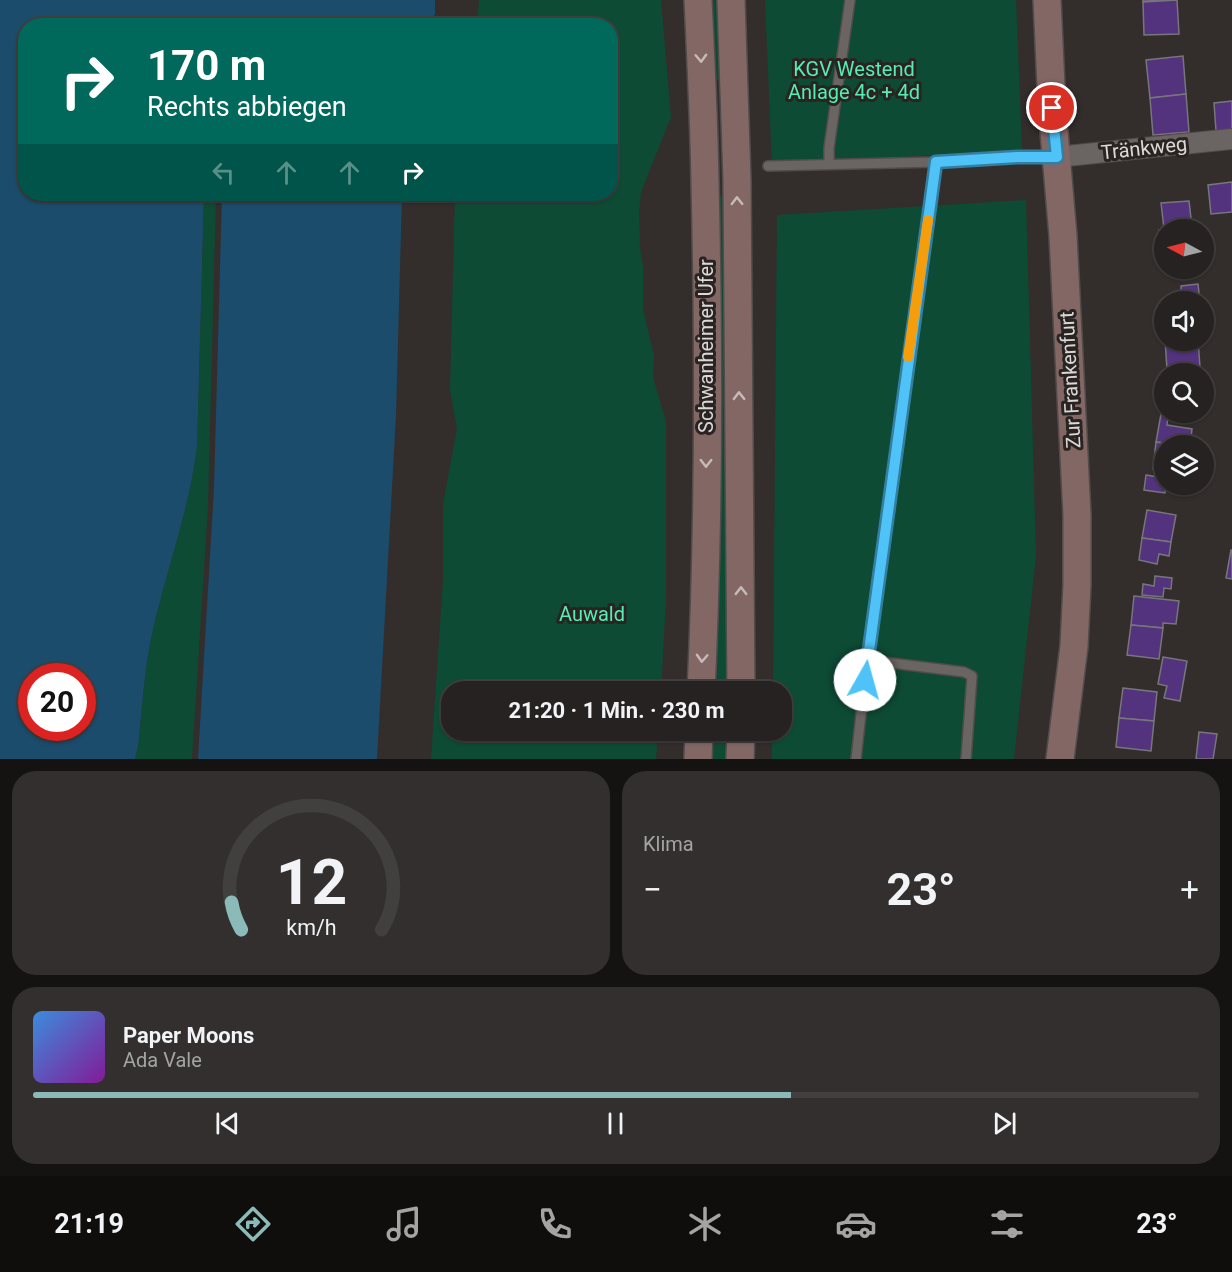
<!DOCTYPE html>
<html lang="de">
<meta charset="utf-8">
<style>
body{margin:0;font-family:Roboto,sans-serif;background:#322f2e;color:#f1f3f6;height:100vh;display:flex;flex-direction:column;font-size:22px;white-space:nowrap}
*{box-sizing:border-box;margin:0}
p{font-size:20px;color:#a4a4a5}
.icon{flex:none;width:33px;height:33px;fill:none;stroke:currentColor;stroke-width:2;stroke-linecap:round;stroke-linejoin:round}
.map{position:relative;height:759px;overflow:hidden}
.panel{display:flex;flex-direction:column;gap:12px;padding:12px;background:#151312;flex:1}
.panel>*{flex:none}
.guide{position:absolute;left:18px;top:18px;width:600px;height:183px;border-radius:24px;box-shadow:0 2px 4px #0004,0 0 0 2px #423f3f;background:#00695c;color:#fff;overflow:hidden}
.needle{width:39px;rotate:277deg}
.buttons{position:absolute;left:1154px;top:219px;display:grid;gap:12px}
.buttons a{display:grid;place-items:center;width:60px;height:60px;border-radius:50%;background:#262221;box-shadow:0 2px 4px #0004,0 0 0 2px #423f3f;font-size:30px}
.speed{position:absolute;left:18px;top:663px;display:flex;gap:12px;font-size:30px;font-weight:700;text-align:center}
.speed>*{display:grid;place-content:center;width:78px;height:78px;border-radius:50%;background:#262221;box-shadow:0 2px 4px #0004,0 0 0 2px #423f3f;line-height:1}
.speed .limit{border:9px solid #d22;background:#fff;color:#111}
.pin{position:absolute;display:grid;place-items:center;width:51px;height:51px;color:#fff;margin:-26px;border:3px solid #fff;border-radius:50%;box-shadow:0 2px 6px #0007}
.me{position:absolute;width:66px;margin:-33px;rotate:7deg;stroke-linejoin:round;filter:drop-shadow(0 0 4px #0008)}
.turn{display:flex;align-items:center;gap:21px;height:126px;padding:0 30px;font-size:27px}
.turn .icon{width:78px;height:78px;stroke-width:2.5}
.turn b{display:block;font-size:42px;line-height:51px}
.lanes{display:flex;align-items:center;height:57px;padding:0 30px;background:#0003;justify-content:center;gap:30px;direction:ltr}
.lanes .off{opacity:.35}
.big{font-size:45px;font-weight:700;line-height:1.1}
.panel .tile{flex:1;display:flex;flex-direction:column;justify-content:center;gap:9px;min-width:0;padding:0 21px;border-radius:24px;background:#322f2e}
.panel .dial{align-items:center;gap:0}
.dial svg{height:156px;overflow:visible;fill:none;stroke:#423f3f;stroke-width:7;stroke-linecap:round;text-anchor:middle}
.dial text{fill:#f1f3f6;stroke:none}
.song{display:flex;align-items:center;gap:18px}
.cover{width:72px;height:72px;border-radius:9px;background:linear-gradient(135deg,hsl(210 70% 55%),hsl(290 70% 35%))}
.played{height:6px;border-radius:3px;background:linear-gradient(90deg,#8bbbb9 65%,#423f3f 65%)}
.keys{display:flex;justify-content:space-around;direction:ltr}
.heat{display:flex;justify-content:space-between;align-items:center;font-size:33px;direction:ltr}
.panel .tiles{flex:1;display:grid;gap:12px;grid-template-columns:1fr 1fr}
.tile:last-child{grid-column:span 2}
.trip{position:absolute;left:441px;top:681px;width:351px;height:60px;border-radius:24px;background:#262221;box-shadow:0 2px 4px #0004,0 0 0 2px #423f3f;font-weight:700;line-height:60px;text-align:center}
.tabs{display:flex;height:96px;justify-content:space-around;align-items:center;background:#0f0e0d;color:#a4a4a5}
.tabs .icon{width:42px;height:42px}
.tabs .active{color:#8bbbb9}
.tabs b{font-size:27px;color:#f1f3f6}
.map>svg:first-child{display:block}
.green{fill:#0d4b35}
.water{fill:#1b4c6c;fill-rule:evenodd}
.building{fill:#53327e;stroke:#77767a;stroke-width:1.5}
.lines{fill:none;stroke-linecap:round;stroke-linejoin:round}
.lane-casing{stroke:#514c4b;stroke-width:12}
.street-casing{stroke:#514c4b;stroke-width:22}
.secondary-casing{stroke:#514c4b;stroke-width:30}
.lane{stroke:#6a6562;stroke-width:9}
.street{stroke:#6a6562;stroke-width:20}
.secondary{stroke:#836765;stroke-width:27}
.oneway{stroke:#c5bcba}
.route-casing{stroke:#337fa1;stroke-width:15}
.route{stroke:#4fc3f7;stroke-width:10}
.slow{stroke:#f59e0b;stroke-width:10}
.labels{text-anchor:middle;dominant-baseline:central;stroke-width:6;stroke-linejoin:round;paint-order:stroke}
.park-label{font-size:20px;fill:#54edb2;stroke:#292422}
.street-label{font-size:20px;fill:#dbd8d7;stroke:#292422}
</style>
<div class="map">
<svg width="1232" height="759" viewBox="0 0 1232 759">
<rect width="100%" height="100%" fill="#332e2c"/>
<g class="green">
<polygon points="479,0 661,0 671,117 641,192 639,214 640,248 643,265 643,309 654,356 653,377 666,422 666,599 661,691 452,692 452,730 658,731 656,759 431,759 443,581 443,504 457,429 450,390 455,194 610,194 610,26 477,25"/>
<polygon points="712,0 717,0 720,80 716,80"/>
<polygon points="765,0 1016,0 1022,149 772,166"/>
<path d="M204,194H216L208,505L192,759H135L138,747C142,710 144,671 152,634C166,571 189,511 197,447Z"/>
<polygon points="725,194 730,691 712,692 720,432 722,303 719,196"/>
<polygon points="1026,200 1036,556 1014,759 772,759 772,731 782,730 782,692 773,691 777,215"/>
<polygon points="711,731 729,731 729,759 709,759"/>
</g>
<g class="water">
<path d="M0,0H435V14L429,25L26,26V194H204L197,447C189,511 166,571 152,634C144,671 142,710 138,747L135,759H0ZM32,676H82V728H32Z"/>
<polygon points="222,194 402,194 396,415 377,759 198,759 214,488"/>
</g>
<g class="building">
<polygon points="1143,0 1177,0 1143,2"/>
<polygon points="1177,0 1179,34 1144,35 1143,2"/>
<polygon points="1183,56 1186,94 1150,98 1146,60"/>
<polygon points="1186,94 1189,132 1153,135 1150,98"/>
<polygon points="1232,101 1232,130 1216,131 1214,103"/>
<polygon points="1232,182 1232,212 1211,214 1208,185"/>
<polygon points="1189,201 1192,227 1164,229 1161,203"/>
<polygon points="1192,227 1192,230 1164,230 1164,268 1178,268 1162,270 1159,230"/>
<polygon points="1198,284 1200,302 1182,302 1181,286"/>
<polygon points="1165,340 1198,340 1200,367 1167,369"/>
<polygon points="1161,414 1168,416 1167,425 1192,429 1190,446 1156,442"/>
<polygon points="1156,442 1183,446 1164,446 1164,471 1153,469"/>
<polygon points="1146,475 1164,478 1164,484 1166,484 1165,493 1144,490"/>
<polygon points="1147,510 1176,515 1171,542 1142,538"/>
<polygon points="1142,538 1171,542 1169,556 1159,554 1157,564 1139,560"/>
<polygon points="1231,550 1232,550 1232,579 1226,578"/>
<polygon points="1155,576 1172,578 1171,589 1164,588 1163,597 1142,595 1143,584 1154,586"/>
<polygon points="1134,596 1179,601 1176,624 1163,623 1163,628 1131,625"/>
<polygon points="1131,625 1163,628 1159,659 1127,655"/>
<polygon points="1163,657 1187,661 1180,701 1164,698 1167,686 1158,684"/>
<polygon points="1123,688 1157,692 1154,721 1119,718"/>
<polygon points="1119,718 1154,721 1151,751 1116,747"/>
<polygon points="1199,732 1217,734 1213,759 1196,759"/>
</g>
<g class="lines">
<g class="lane-casing">
<g id="lane">
<polyline points="829,164 829,148 850,0"/>
<polyline points="768,166 936,162 1017,157 1054,157"/>
<polyline points="867,660 964,672 972,676 966,759"/>
<polyline points="856,759 867,660 936,162"/>
</g>
</g>
<g class="street-casing">
<polyline id="street" points="1057,157 1232,139"/>
</g>
<g class="secondary-casing">
<g id="secondary">
<path d="M698,0C701,61 704,121 705,182C709,352 709,522 701,692"/>
<polyline points="731,0 737,180 741,692"/>
<polyline points="1047,0 1052,108 1063,236 1077,515 1077,585 1074,646 1060,759"/>
<polyline points="698,759 699,730"/>
<polyline points="740,759 741,730"/>
</g>
</g>
<use href="#lane" class="lane"/>
<use href="#street" class="street"/>
<use href="#secondary" class="secondary"/>
</g>
<defs><path id="oneway-chevron" d="M-2-3.5L2.5 0L-2 3.5" fill="none" stroke-width="1.6" stroke-linecap="round" stroke-linejoin="round" transform="scale(1.5)"/></defs>
<g class="oneway">
<use href="#oneway-chevron" transform="translate(701 58) rotate(88)"/>
<use href="#oneway-chevron" transform="translate(737 201) rotate(-91)"/>
<use href="#oneway-chevron" transform="translate(739 396) rotate(-91)"/>
<use href="#oneway-chevron" transform="translate(706 463) rotate(90)"/>
<use href="#oneway-chevron" transform="translate(741 591) rotate(-90)"/>
<use href="#oneway-chevron" transform="translate(702 658) rotate(93)"/>
</g>
<g class="lines">
<g class="route-casing">
<polyline id="route" points="865,680 936,162 1017,157 1057,157 1052,108"/>
</g>
<use href="#route" class="route"/>
<polyline class="slow" points="908,357 928,220"/>
</g>
<g class="labels">
<g class="park-label">
<text x="854" y="69">KGV Westend<tspan x="854" dy="23">Anlage 4c + 4d</tspan></text>
<text x="592" y="614">Auwald</text>
</g>
<g class="street-label">
<text transform="translate(1144 148) rotate(-6)">Tränkweg</text>
<text transform="translate(706 346) rotate(-90)">Schwanheimer Ufer</text>
<text transform="translate(1070 380) rotate(-93)">Zur Frankenfurt</text>
</g>
</g>
</svg>
<div class="buttons">
<a><svg class="needle" viewBox="-14 -14 28 28"><path d="M0-13l5 13h-10z" fill="#e53935"/><path d="M0 13l5-13h-10z" fill="#a4a4a5"/></svg></a>
<a><svg class="icon" aria-label="sound" viewBox="0 0 24 24"><path d="M4 9h4l5-4v14l-5-4H4zM17 9q2 3 0 6"/></svg></a>
<a><svg class="icon" aria-label="search" viewBox="0 0 24 24"><circle cx="10" cy="10" r="6"/><path d="M15 15l6 6"/></svg></a>
<a><svg class="icon" aria-label="layers" viewBox="0 0 24 24"><path d="M12 4l9 5-9 5-9-5zM3 14l9 5 9-5"/></svg></a>
</div>
<div class="speed"><div class="limit">20</div></div>
<div class="pin" style="left:1052px;top:108px;background:#d93025"><svg class="icon" aria-label="arrive" viewBox="0 0 24 24"><path d="M6 21V4h12l-3 4 3 4H6"/></svg></div>
<svg class="me" style="left:865px;top:680px" viewBox="-20 -20 40 40"><circle r="19" fill="#fff"/><path d="M0-13L10 11 0 6-10 11z" fill="#4fc3f7"/></svg>
<div class="trip">21:20 · 1 Min. · 230 m</div>
<div class="guide">
<div class="turn"><svg class="icon" aria-label="right" viewBox="0 0 24 24"><path d="M7 20v-9h11M14 6l5 5-5 5"/></svg><div><b>170 m</b>Rechts abbiegen</div></div>
<div class="lanes"><svg class="icon off" aria-label="left" viewBox="0 0 24 24"><path d="M17 20v-9H6M10 6l-5 5 5 5"/></svg><svg class="icon off" aria-label="ahead" viewBox="0 0 24 24"><path d="M12 20V5M6 11l6-6 6 6"/></svg><svg class="icon off" aria-label="ahead" viewBox="0 0 24 24"><path d="M12 20V5M6 11l6-6 6 6"/></svg><svg class="icon" aria-label="right" viewBox="0 0 24 24"><path d="M7 20v-9h11M14 6l5 5-5 5"/></svg></div>
</div>
</div>
<section class="panel">
<div class="tiles">
<div class="tile dial"><svg viewBox="0 0 100 80">
<path d="M14 69A42 42 0 1 1 86 69"/>
<path d="M14 69A42 42 0 0 1 9 55" stroke="#8bbbb9"/>
<text x="50" y="56" font-size="32" font-weight="700">12</text>
<text x="50" y="72" font-size="11">km/h</text>
</svg></div>
<div class="tile"><p>Klima</p>
<div class="heat"><a>−</a><b class="big">23°</b><a>+</a></div>
</div>
<div class="tile">
<div class="song"><i class="cover"></i><div><b>Paper Moons</b><p>Ada Vale</p></div></div>
<div class="played"></div>
<div class="keys"><svg class="icon" aria-label="previous" viewBox="0 0 24 24"><path d="M18 5L8 12l10 7zM5 5v14"/></svg><svg class="icon" aria-label="pause" viewBox="0 0 24 24"><path d="M8 5v14M16 5v14"/></svg><svg class="icon" aria-label="next" viewBox="0 0 24 24"><path d="M6 5l10 7-10 7zM19 5v14"/></svg></div>
</div>
</div>
</section>
<nav class="tabs">
<b>21:19</b>
<svg class="icon active" aria-label="directions" viewBox="0 0 24 24"><path d="M12 3l9 9-9 9-9-9zM9 14v-3h6M13 9l2 2-2 2"/></svg>
<svg class="icon" aria-label="music" viewBox="0 0 24 24"><path d="M9 18V5l10-2v13"/><circle cx="6" cy="18" r="3"/><circle cx="16" cy="16" r="3"/></svg>
<svg class="icon" aria-label="phone" viewBox="0 0 24 24"><path d="M5 4h4l2 5-3 2q2 4 5 5l2-3 5 2v4C11 20 4 13 5 4z"/></svg>
<svg class="icon" aria-label="climate" viewBox="0 0 24 24"><path d="M12 3v18M4 7l16 10M4 17L20 7"/></svg>
<svg class="icon" aria-label="car" viewBox="0 0 24 24"><path d="M5 17H2v-5l4-1 3-4h7l3 4 3 1v5h-3M9 17h6M6 11h13"/><circle cx="7" cy="17" r="2"/><circle cx="17" cy="17" r="2"/></svg>
<svg class="icon" aria-label="filters" viewBox="0 0 24 24"><path d="M4 7h16M4 17h16"/><circle cx="9" cy="7" r="2"/><circle cx="15" cy="17" r="2"/></svg>
<b>23°</b>
</nav>
